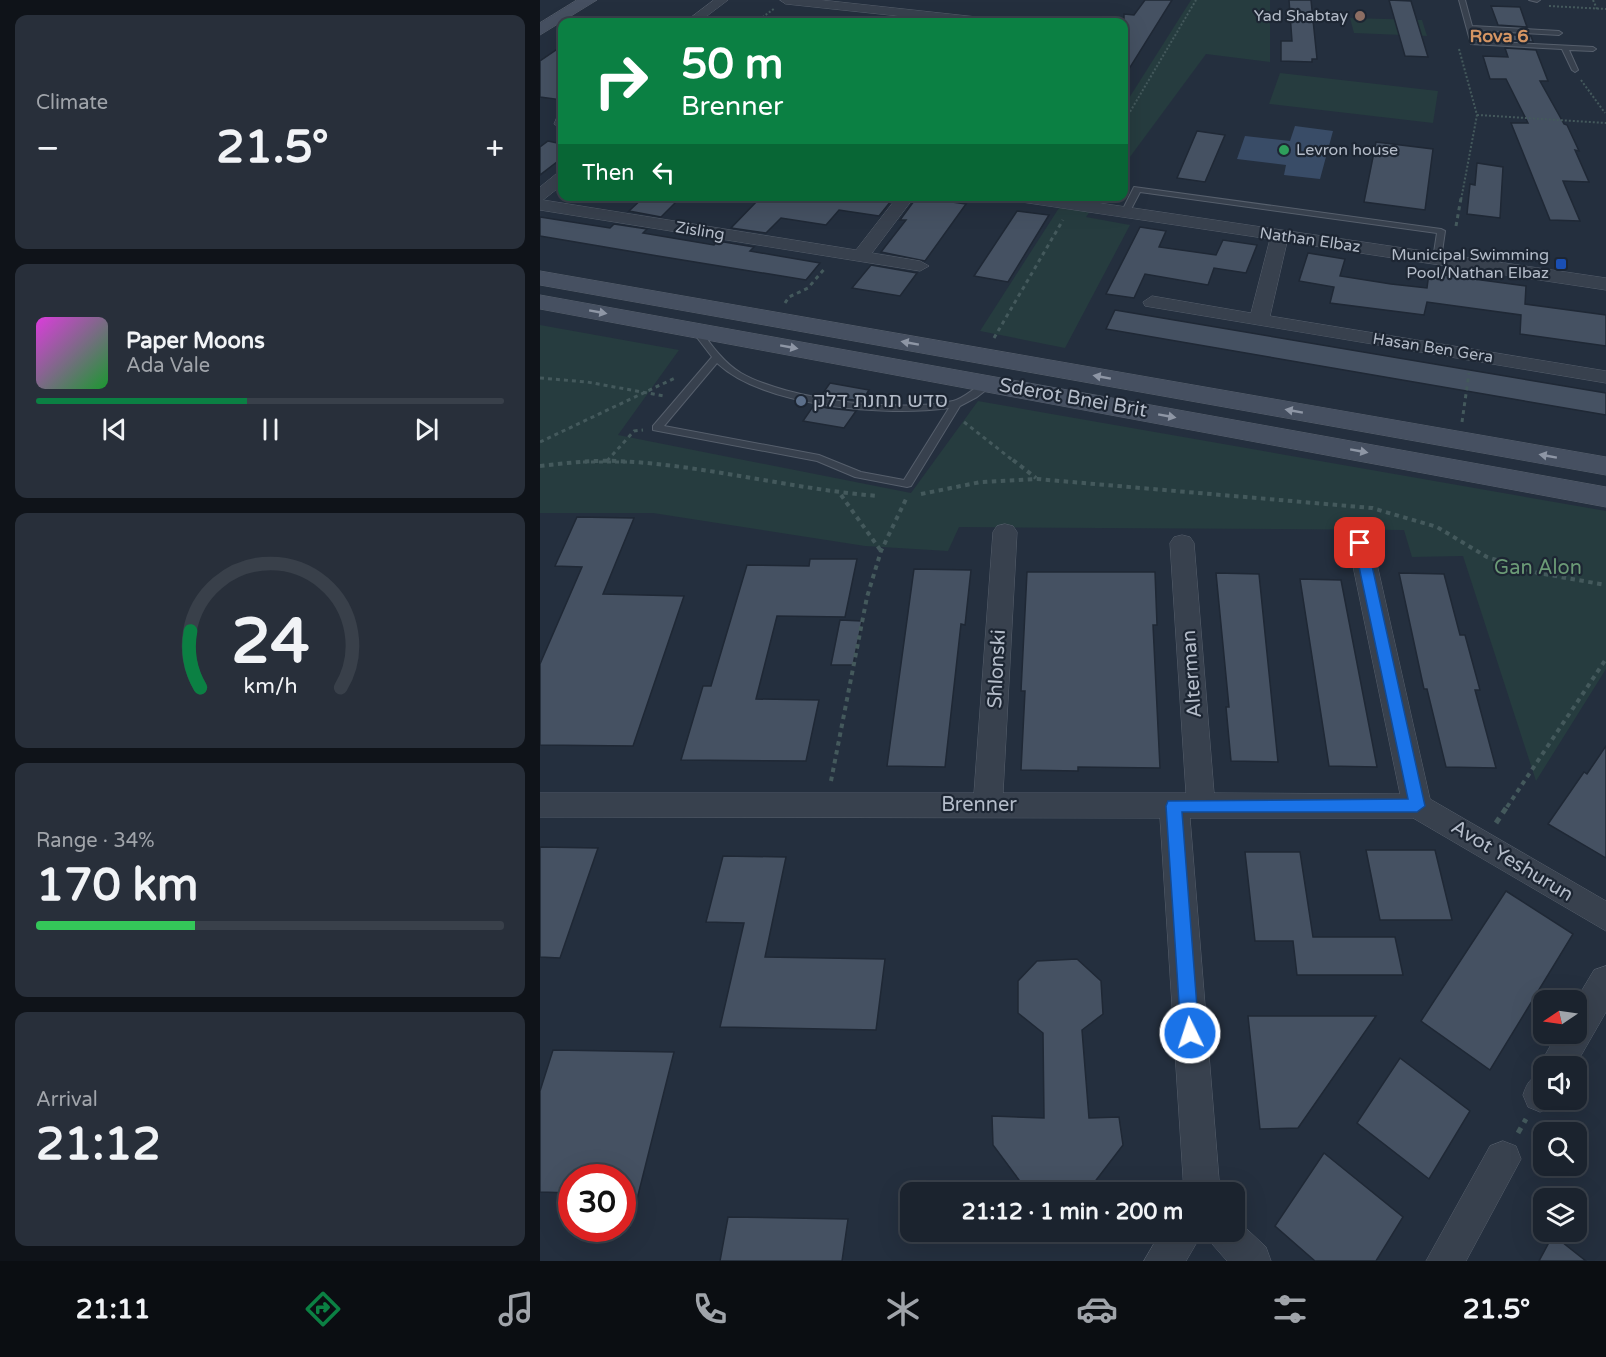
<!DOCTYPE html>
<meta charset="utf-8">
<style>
body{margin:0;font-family:"Varela Round","Noto Sans Hebrew",sans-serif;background:#282f3a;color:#f1f3f6;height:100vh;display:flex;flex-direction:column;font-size:22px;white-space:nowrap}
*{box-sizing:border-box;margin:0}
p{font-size:20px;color:#a0a4aa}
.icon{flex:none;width:33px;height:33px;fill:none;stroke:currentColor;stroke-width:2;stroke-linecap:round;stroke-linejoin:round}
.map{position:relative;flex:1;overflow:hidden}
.sheet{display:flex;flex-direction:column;gap:15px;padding:15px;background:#0f1319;width:540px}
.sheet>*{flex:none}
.guide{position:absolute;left:18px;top:18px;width:570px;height:183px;border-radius:12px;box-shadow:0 6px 24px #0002,0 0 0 2px #39404a;background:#0b8043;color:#fff;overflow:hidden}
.needle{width:39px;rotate:257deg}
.controls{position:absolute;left:993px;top:990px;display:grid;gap:12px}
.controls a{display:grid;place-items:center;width:54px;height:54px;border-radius:12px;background:#1b232e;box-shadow:0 6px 24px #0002,0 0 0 2px #39404a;font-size:30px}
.speed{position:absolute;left:18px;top:1164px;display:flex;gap:12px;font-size:30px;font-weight:700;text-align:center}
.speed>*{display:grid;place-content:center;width:78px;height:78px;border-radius:50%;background:#1b232e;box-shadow:0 6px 24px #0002,0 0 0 2px #39404a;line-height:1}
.speed .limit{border:9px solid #d22;background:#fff;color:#111}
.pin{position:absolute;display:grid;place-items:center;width:51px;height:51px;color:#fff;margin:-26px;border-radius:12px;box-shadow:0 3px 9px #0006}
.me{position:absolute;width:66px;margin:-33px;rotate:356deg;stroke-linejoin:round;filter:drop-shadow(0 0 4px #0008)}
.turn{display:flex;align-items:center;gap:21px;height:126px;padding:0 24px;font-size:27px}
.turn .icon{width:78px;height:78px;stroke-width:2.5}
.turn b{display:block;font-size:42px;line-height:51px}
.then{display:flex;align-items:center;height:57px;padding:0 24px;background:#0003;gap:12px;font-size:22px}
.big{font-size:45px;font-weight:700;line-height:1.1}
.sheet .widget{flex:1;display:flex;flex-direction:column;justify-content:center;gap:9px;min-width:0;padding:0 21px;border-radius:12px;background:#282f3a}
.sheet .dial{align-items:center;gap:0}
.dial svg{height:156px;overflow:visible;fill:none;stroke:#39404a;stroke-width:7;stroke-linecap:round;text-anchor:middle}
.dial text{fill:#f1f3f6;stroke:none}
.song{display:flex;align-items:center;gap:18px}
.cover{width:72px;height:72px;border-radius:9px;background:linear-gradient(135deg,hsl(300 70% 55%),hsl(130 70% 35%))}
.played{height:6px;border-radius:3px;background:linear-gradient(90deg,#0b8043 45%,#39404a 45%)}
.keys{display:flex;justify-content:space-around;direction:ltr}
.heat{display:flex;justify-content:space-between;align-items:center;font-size:33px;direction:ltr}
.charge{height:9px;border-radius:4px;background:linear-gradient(90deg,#34c759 34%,#39404a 0)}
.trip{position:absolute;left:360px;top:1182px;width:345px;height:60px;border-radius:12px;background:#1b232e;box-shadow:0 6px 24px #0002,0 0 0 2px #39404a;font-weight:700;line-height:60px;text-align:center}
.dock{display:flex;height:96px;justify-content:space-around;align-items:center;background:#0b0e12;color:#a0a4aa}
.dock .icon{width:42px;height:42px}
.dock .current{color:#0b8043}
.dock b{font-size:27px;color:#f1f3f6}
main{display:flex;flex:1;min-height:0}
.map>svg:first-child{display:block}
.green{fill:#263c3f}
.water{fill:#394c67}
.building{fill:#455162;stroke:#1f2835;stroke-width:1.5}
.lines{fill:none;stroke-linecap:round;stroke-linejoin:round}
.lane-casing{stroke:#565f6c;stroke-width:2}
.street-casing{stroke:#565f6c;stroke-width:1}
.secondary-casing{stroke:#565f6c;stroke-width:1}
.path-far3{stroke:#44595c;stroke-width:2;stroke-dasharray:2 2;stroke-linecap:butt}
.path-far2{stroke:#44595c;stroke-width:3;stroke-dasharray:4 4;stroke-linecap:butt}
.path-far1{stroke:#44595c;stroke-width:4;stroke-dasharray:4.5 4.5;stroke-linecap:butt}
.path{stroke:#44595c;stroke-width:5;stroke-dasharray:6 6;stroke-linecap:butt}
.lane{fill:#38414e;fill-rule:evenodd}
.street{fill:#38414e;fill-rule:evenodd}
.secondary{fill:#465061;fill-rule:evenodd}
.oneway{fill:#8e96a5}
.route{fill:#1a73e8;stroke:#114b97;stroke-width:1.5}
.education-dot{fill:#8d6e63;stroke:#1d2633;stroke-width:2}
.leisure-dot{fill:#2e9e5b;stroke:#1d2633;stroke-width:2}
.transit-dot{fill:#1a4fb4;stroke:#1d2633;stroke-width:2}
.service-dot{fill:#5c6f8a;stroke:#1d2633;stroke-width:2}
.labels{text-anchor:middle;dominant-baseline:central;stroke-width:4.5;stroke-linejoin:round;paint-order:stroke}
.far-poi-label{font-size:16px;fill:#b4bcc9;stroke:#1d2633;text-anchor:end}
.far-street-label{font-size:16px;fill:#b4bcc9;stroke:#1d2633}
.far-neighbourhood-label{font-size:18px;font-weight:bold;fill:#d59563;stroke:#1d2633}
.street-label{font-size:20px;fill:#b4bcc9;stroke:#1d2633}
.poi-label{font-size:20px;fill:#b4bcc9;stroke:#1d2633;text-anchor:start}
.park-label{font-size:20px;fill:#6b9a76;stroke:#1d2633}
</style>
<main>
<section class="sheet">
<div class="widget"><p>Climate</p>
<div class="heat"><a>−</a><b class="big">21.5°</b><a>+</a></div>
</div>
<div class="widget">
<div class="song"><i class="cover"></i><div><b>Paper Moons</b><p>Ada Vale</p></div></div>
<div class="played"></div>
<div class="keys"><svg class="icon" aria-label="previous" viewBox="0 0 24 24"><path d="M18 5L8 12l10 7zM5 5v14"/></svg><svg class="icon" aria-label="pause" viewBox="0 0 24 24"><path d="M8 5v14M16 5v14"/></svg><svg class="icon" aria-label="next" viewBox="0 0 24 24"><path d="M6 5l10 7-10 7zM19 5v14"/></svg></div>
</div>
<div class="widget dial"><svg viewBox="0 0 100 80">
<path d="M14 69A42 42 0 1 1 86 69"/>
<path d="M14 69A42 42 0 0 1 9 40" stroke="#0b8043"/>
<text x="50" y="56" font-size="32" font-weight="700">24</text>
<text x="50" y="72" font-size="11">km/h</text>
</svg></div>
<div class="widget"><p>Range · 34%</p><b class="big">170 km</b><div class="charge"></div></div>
<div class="widget"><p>Arrival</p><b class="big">21:12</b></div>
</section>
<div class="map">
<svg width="1066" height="1261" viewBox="0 0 1066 1261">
<rect width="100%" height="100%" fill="#242f3e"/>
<g class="green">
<polygon points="651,0 730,0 730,62 666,54 584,165 584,106"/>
<polygon points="810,18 882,20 887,36 814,33"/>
<polygon points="740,73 898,91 893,123 729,104"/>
<polygon points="526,197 560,197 546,217 590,225 525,348 440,331"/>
<polygon points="0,325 139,350 78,435 371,493 438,401 1066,511 1066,669 996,781 923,556 872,557 864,530 419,527 408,551 325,546 113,513 0,513"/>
</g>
<polygon class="water" points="755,126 793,131 780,179 744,175 746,165 697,159 705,136 750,141"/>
<g class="building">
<polygon points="605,0 632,0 584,77 584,14 594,15"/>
<polygon points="749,0 771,0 777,59 772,59 772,62 741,61 741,41 752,41"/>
<polygon points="849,0 871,1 888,57 865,56"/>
<polygon points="951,6 980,7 987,27 958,25"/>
<polygon points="961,34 991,36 993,42 963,40"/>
<polygon points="22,46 22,100 0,97 0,61"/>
<polygon points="965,48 996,50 1008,81 1000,81 1024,124 1027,125 1039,151 1035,150 1049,182 1023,181 1040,221 1010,220 971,123 988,123 966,79 950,79 943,56 968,57"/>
<polygon points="657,131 685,135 665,182 637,178"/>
<polygon points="8,141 22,144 22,158 0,175 0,147"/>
<polygon points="836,142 893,149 885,210 824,202"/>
<polygon points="937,163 963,167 960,218 927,214 930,184 935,185"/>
<polygon points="105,196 142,196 121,217 89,211"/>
<polygon points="222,196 355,196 339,216 299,210 286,225 241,218 226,233 191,228"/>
<polygon points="377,197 426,204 385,261 341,252 366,220 360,220"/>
<polygon points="477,211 509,215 468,282 434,276"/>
<polygon points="0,217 70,228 74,224 107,229 103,233 174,245 178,241 214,247 210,251 280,263 266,280 118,256 0,236"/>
<polygon points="600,227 626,231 619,247 676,255 683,240 717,245 706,273 674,268 668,285 605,274 594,298 566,294"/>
<polygon points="768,253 805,259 800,276 851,284 887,288 889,273 986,286 985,304 1066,315 1066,346 980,334 981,315 887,302 884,315 790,303 794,287 759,281"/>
<polygon points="331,265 377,273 360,296 312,288"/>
<polygon points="575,310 1066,393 1066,415 566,329"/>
<polygon points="290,383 329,390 322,401 281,396"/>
<polygon points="274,405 287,408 316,411 304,428 263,421"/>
<polygon points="37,517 94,518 63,594 144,596 93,746 0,745 0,664 42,567 15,566"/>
<polygon points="270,559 317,559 305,617 237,616 216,699 279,700 266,761 141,760 163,686 171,686 207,565 269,566"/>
<polygon points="374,569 431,570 425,625 421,624 405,767 347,766"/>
<polygon points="487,572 615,572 617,625 613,625 620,768 538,767 538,771 481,770 485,691 481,691"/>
<polygon points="676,573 719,574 738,762 691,761 686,707 689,707"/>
<polygon points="859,573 904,574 920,635 925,635 940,690 935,690 956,768 906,767 887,689 884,689"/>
<polygon points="760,579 801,580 837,767 789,766"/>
<polygon points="300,620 322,621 313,665 291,665"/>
<polygon points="1066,746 1066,858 1008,824 1044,772 1047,774"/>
<polygon points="0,847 58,848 20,958 0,957"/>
<polygon points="826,850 895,850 912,920 840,920"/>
<polygon points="705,852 760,852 773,937 855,937 863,975 757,975 753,941 715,941"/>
<polygon points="183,856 246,857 225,957 345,959 336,1030 180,1027 204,923 166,922"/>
<polygon points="966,891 1033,934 950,1070 881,1021"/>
<polygon points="537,959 561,981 563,1014 542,1030 549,1118 579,1117 583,1145 547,1192 488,1192 453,1145 452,1116 504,1118 503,1033 478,1013 478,981 497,961"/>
<polygon points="708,1016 836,1016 758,1128 720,1129"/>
<polygon points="13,1050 134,1052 90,1227 82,1226 82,1178 32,1178 32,1193 0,1192 0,1091"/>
<polygon points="860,1058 930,1111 889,1179 817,1123"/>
<polygon points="784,1153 863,1217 836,1261 775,1261 735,1226"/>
<polygon points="188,1217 308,1219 302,1261 180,1261"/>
<polygon points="1013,1235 1046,1261 999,1261"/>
</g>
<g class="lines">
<g class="lane-casing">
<g id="lane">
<polygon points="919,0 925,0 932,26 1019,31 1022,33 1019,35 933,30 936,41 1053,47 1056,49 1053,51 1029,50 1038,70 1035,72 1032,70 1022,49 931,44"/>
<polygon points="989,0 1000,0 997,2"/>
<polygon points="594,187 901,229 905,231 901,259 897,262 893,259 897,233 600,192 588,215 582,215 581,213"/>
<path d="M157,328L160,329C171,345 184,363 201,373C248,400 360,413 413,401C427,398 442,379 453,381L455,383L437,397L420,406L371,486L367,487L315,477L277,461L113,430V426L172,357L152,331ZM177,363C224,407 346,417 409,408L364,480L321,472L279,455L124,426Z"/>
</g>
</g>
<g class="street-casing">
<g id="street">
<polygon points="174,0 188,0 159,22 145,22"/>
<polygon points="240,0 281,0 446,18 453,22 415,22 246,4"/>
<polygon points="22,115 22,129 14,124 17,117"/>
<polygon points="22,172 22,185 3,200 316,250 358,196 375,196 332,253 380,261 389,266 380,271 0,210 0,187 16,174"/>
<polygon points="467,196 512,196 1066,278 1066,290 747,242 730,316 1066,371 1066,383 605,306 603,302 612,296 711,313 730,239 475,201"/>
<polygon points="465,524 473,526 477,532 463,793 646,793 630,543 634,537 642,535 650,537 654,543 674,793 860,794 808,542 812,536 820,534 828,536 832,542 890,799 1066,901 1066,931 873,818 650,818 680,1192 644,1192 620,818 0,817 0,793 434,793 453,532 457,526"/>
<path d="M1066,966V1012L1035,1066H1004V1100H1017L1012,1107L1000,1112L988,1107L983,1095C987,1083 990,1078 1002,1073L999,1066L1017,1034H1036V1000L1054,970Z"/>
<polygon points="963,1141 976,1146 981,1159 926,1261 886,1261 950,1146"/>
<polygon points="694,1217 726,1247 731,1261 687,1261 673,1245 667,1232 694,1232"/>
<polygon points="621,1232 663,1232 646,1261 604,1261"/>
</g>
</g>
<g class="secondary-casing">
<g id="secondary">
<polygon points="37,0 57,0 0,35 0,23"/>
<polygon points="0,271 1066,457 1066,475 0,285"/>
<polygon points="0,295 1066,487 1066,507 0,309"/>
</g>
</g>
<g class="path-far3">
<polyline points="1053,0 1057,9"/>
<polyline points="1009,6 1066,9"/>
<polyline points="216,22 235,8"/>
<polyline points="919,49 937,115 921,200"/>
<polyline points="1041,80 1065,113"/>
<polyline points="937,115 1066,123"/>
<polyline points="584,122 656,0"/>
</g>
<g class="path-far2">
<polyline points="916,226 921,198"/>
<polyline points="245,303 249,297 268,288 286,267"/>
<polyline points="454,338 523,220"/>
<polyline points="0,378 47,382 124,396"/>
<polyline points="424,422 475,462"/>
<polyline points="922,422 929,373"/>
<polyline points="0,442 135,378"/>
<polyline points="67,461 94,431 103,430"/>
<polyline points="43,462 88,462"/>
</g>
<g class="path-far1">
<polyline points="473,460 496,478"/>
<path d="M0,466C26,463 52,460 78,461C165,465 251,489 338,496"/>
<polyline points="381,494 441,482 497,479 832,508 897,527 947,557 998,573 1066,585"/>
<polyline points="301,495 341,551"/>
<polyline points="291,781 327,597 341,551 367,497"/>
<polyline points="967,807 1066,659"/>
</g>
<g class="path">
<polyline points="956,823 968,805"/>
<polyline points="978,1133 986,1119"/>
</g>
<use href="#lane" class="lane"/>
<use href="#street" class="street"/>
<use href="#secondary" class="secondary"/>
</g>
<defs><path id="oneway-solid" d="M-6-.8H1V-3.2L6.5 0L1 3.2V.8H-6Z" transform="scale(1.5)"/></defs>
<g class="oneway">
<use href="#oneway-solid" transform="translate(58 312) rotate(10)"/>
<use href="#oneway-solid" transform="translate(370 343) rotate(-170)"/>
<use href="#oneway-solid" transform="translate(249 347) rotate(10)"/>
<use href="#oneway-solid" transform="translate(562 377) rotate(-170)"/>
<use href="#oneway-solid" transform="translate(754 411) rotate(-170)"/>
<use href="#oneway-solid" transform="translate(627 416) rotate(10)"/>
<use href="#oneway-solid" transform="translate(819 451) rotate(10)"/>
<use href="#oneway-solid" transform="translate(1008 456) rotate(-170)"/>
</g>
<polygon class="route" points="820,538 827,543 885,806 877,812 642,812 659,1033 657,1039 650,1042 644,1039 641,1033 626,806 628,801 868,799 814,543"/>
<circle class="education-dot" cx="820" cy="16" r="6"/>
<circle class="leisure-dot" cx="744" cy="150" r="6"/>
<rect class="transit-dot" x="1015" y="258" width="12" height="12" rx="3"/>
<circle class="service-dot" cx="261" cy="401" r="6"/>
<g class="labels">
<g class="far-poi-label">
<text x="808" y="16">Yad Shabtay</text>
<text x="756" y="150" text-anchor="start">Levron house</text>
<text x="1009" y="255">Municipal Swimming<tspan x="1009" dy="18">Pool/Nathan Elbaz</tspan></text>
</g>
<g class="far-street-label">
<text transform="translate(160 231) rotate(9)">Zisling</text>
<text transform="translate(770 240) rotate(8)">Nathan Elbaz</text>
<text transform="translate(893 348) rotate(9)">Hasan Ben Gera</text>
</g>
<g class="far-neighbourhood-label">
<text x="959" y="36">Rova 6</text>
</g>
<g class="street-label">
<text transform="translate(533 398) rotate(10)">Sderot Bnei Brit</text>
<text transform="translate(457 669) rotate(-87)">Shlonski</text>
<text transform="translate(652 674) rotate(-94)">Alterman</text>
<text x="439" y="805">Brenner</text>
<text transform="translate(972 861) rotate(31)">Avot Yeshurun</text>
</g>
<g class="poi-label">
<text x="273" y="401">סדש תחנת דלק</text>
</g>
<g class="park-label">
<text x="998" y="568">Gan Alon</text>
</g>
</g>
</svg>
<div class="controls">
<a><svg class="needle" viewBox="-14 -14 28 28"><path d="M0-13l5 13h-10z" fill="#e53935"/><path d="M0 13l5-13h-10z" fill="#a0a4aa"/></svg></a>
<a><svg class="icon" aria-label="sound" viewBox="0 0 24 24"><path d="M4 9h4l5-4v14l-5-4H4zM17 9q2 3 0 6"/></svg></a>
<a><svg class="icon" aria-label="search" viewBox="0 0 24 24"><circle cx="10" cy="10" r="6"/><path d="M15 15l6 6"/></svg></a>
<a><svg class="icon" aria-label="layers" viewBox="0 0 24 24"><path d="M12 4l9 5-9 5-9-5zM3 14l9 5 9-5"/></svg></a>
</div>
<div class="speed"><div class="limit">30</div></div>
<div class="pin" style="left:820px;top:543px;background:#d93025"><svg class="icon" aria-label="arrive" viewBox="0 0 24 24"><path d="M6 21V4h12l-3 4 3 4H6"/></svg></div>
<svg class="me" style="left:650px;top:1033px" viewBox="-20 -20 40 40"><circle r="17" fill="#1a73e8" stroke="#fff" stroke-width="3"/><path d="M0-11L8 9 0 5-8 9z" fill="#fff"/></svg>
<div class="trip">21:12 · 1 min · 200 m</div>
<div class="guide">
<div class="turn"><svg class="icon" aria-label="right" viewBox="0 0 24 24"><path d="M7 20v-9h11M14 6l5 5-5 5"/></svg><div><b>50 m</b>Brenner</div></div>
<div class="then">Then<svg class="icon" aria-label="left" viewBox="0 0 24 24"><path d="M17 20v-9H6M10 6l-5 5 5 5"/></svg></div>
</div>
</div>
</main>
<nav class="dock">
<b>21:11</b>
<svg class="icon current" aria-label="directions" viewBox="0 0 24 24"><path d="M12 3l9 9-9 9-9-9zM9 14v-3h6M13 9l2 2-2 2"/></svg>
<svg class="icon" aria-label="music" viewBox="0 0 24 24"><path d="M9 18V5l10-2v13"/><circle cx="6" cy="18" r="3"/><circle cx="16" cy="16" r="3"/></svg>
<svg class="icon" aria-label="phone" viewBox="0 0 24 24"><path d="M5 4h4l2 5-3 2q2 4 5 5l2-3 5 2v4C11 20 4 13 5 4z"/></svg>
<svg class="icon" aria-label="climate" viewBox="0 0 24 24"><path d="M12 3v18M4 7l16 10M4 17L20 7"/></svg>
<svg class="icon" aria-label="car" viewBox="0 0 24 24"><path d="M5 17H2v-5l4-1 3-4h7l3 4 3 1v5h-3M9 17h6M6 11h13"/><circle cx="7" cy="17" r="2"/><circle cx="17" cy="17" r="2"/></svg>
<svg class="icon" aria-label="filters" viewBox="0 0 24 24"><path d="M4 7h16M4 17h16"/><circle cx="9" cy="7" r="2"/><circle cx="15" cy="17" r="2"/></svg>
<b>21.5°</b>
</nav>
